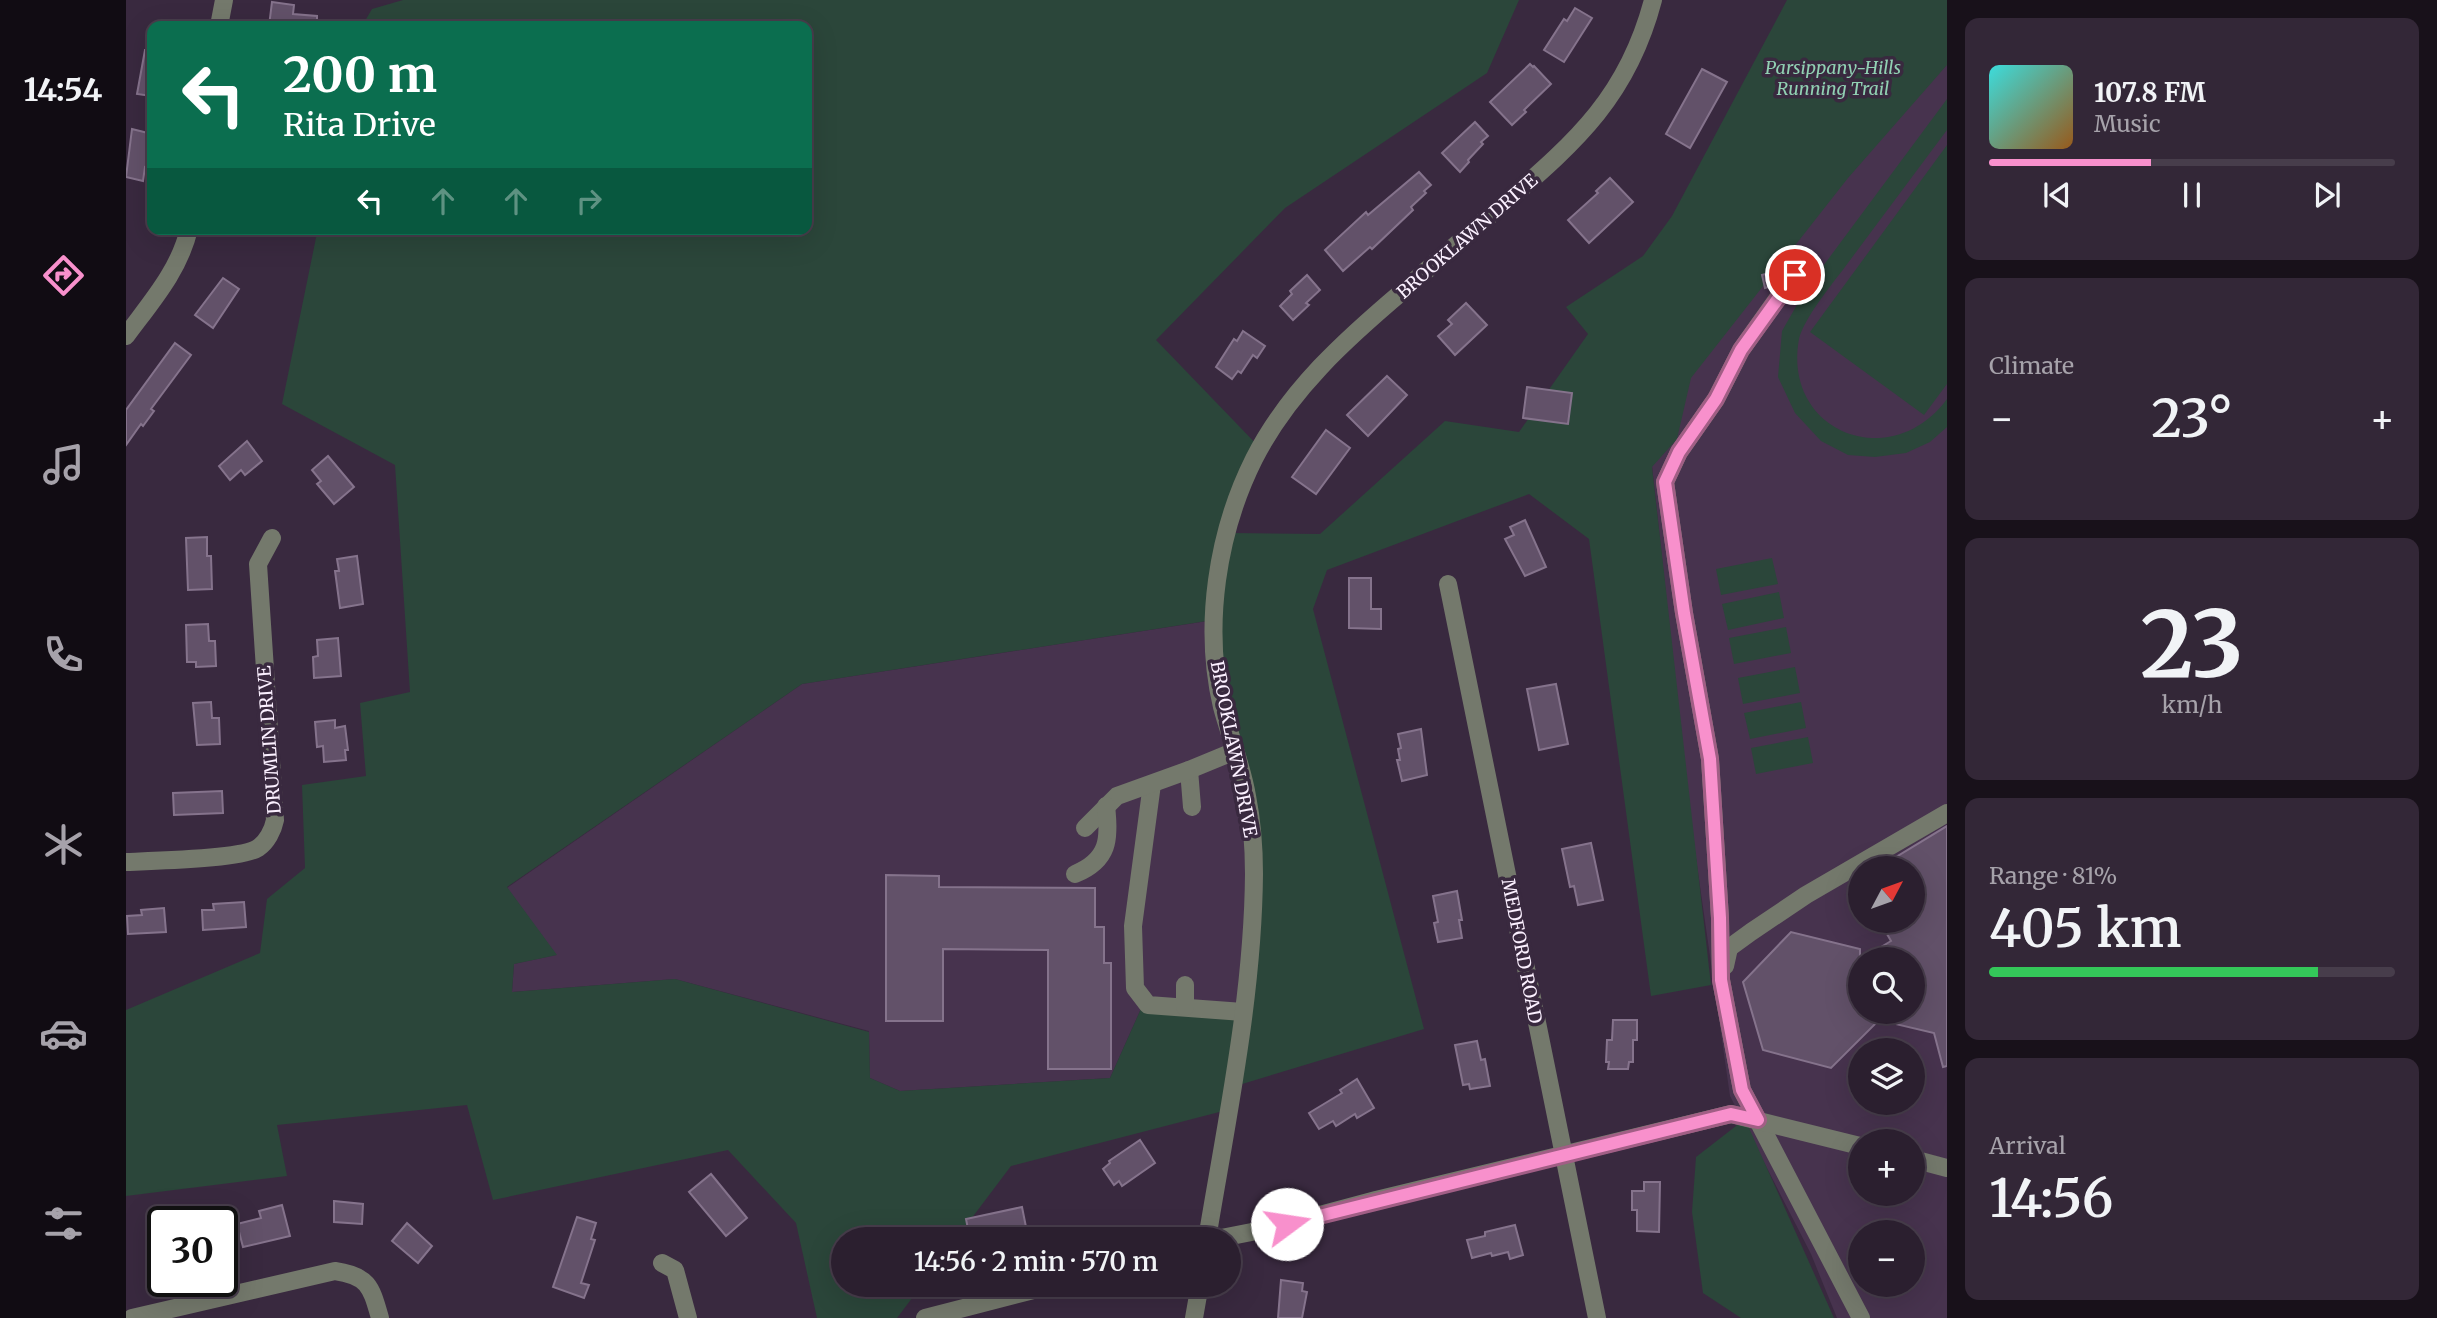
<!DOCTYPE html>
<meta charset="utf-8">
<style>
body{margin:0;font-family:Merriweather,serif;background:#332737;color:#f1f3f6;height:100vh;display:flex;flex-direction:column;font-size:26px;white-space:nowrap}
*{box-sizing:border-box;margin:0}
p{font-size:23px;color:#a6a2aa}
.icon{flex:none;width:38px;height:38px;fill:none;stroke:currentColor;stroke-width:2;stroke-linecap:round;stroke-linejoin:round}
.map{position:relative;flex:1;overflow:hidden}
.sheet{display:flex;flex-direction:column;gap:18px;padding:18px;background:#18111a;width:490px}
.sheet>*{flex:none}
.hud{position:absolute;left:21px;top:21px;width:665px;height:214px;border-radius:14px;box-shadow:0 7px 28px #0002,0 0 0 2px #473d4b;background:#0b6e4f;color:#fff;overflow:hidden}
.needle{width:46px;rotate:49deg}
.buttons{position:absolute;left:1722px;top:856px;display:grid;gap:14px}
.buttons a{display:grid;place-items:center;width:77px;height:77px;border-radius:50%;background:#2b1f2f;box-shadow:0 7px 28px #0002,0 0 0 2px #473d4b;font-size:35px}
.speed{position:absolute;left:21px;top:1206px;display:flex;gap:14px;font-size:35px;font-weight:700;text-align:center}
.speed>*{display:grid;place-content:center;width:91px;height:91px;border-radius:50%;background:#2b1f2f;box-shadow:0 7px 28px #0002,0 0 0 2px #473d4b;line-height:1}
.speed .limit{border:4px solid #111;border-radius:10px;background:#fff;color:#111}
.pin{position:absolute;display:grid;place-items:center;width:60px;height:60px;color:#fff;margin:-30px;border:4px solid #fff;border-radius:50%;box-shadow:0 2px 7px #0007}
.me{position:absolute;width:77px;margin:-38px;rotate:76deg;stroke-linejoin:round;filter:drop-shadow(0 0 5px #0008)}
.turn{display:flex;align-items:center;gap:24px;height:147px;padding:0 21px;font-size:32px}
.turn .icon{width:91px;height:91px;stroke-width:2.5}
.turn b{display:block;font-size:49px;line-height:60px}
.lanes{display:flex;align-items:center;height:66px;padding:0 21px;background:#0003;justify-content:center;gap:35px;direction:ltr}
.lanes .off{opacity:.35}
.big{font-size:52px;font-weight:600;line-height:1.1}
.sheet .widget{flex:1;display:flex;flex-direction:column;justify-content:center;gap:10px;min-width:0;padding:0 24px;border-radius:14px;background:#332737}
.sheet .dial{align-items:center;gap:0}
.dial b{font-size:91px;line-height:1}
.song{display:flex;align-items:center;gap:21px}
.cover{width:84px;height:84px;border-radius:10px;background:linear-gradient(135deg,hsl(180 70% 55%),hsl(30 70% 35%))}
.played{height:7px;border-radius:4px;background:linear-gradient(90deg,#f890cc 40%,#473d4b 40%)}
.keys{display:flex;justify-content:space-around;direction:ltr}
.heat{display:flex;justify-content:space-between;align-items:center;font-size:38px;direction:ltr}
.charge{height:10px;border-radius:5px;background:linear-gradient(90deg,#34c759 81%,#473d4b 0)}
.trip{position:absolute;left:705px;top:1227px;width:410px;height:70px;border-radius:35px;background:#2b1f2f;box-shadow:0 7px 28px #0002,0 0 0 2px #473d4b;font-weight:600;line-height:70px;text-align:center}
main{display:flex;flex:1;min-height:0}
.tab-bar{display:flex;flex-direction:column;width:126px;justify-content:space-around;align-items:center;background:#110c13;color:#a6a2aa}
.tab-bar .icon{width:49px;height:49px}
.tab-bar .active{color:#f890cc}
.tab-bar b{font-size:32px;color:#f1f3f6}
.map>svg:first-child{display:block}
.built{fill:#47334e;fill-rule:evenodd}
.green{fill:#2b463a;fill-rule:evenodd}
.building{fill:#625169;stroke:#85738c;stroke-width:2}
.lines{fill:none;stroke-linecap:round;stroke-linejoin:round}
.minor{stroke:#74796c;stroke-width:18}
.route-casing{stroke:#a15e85;stroke-width:18}
.route{stroke:#f890cc;stroke-width:12}
.labels{text-anchor:middle;dominant-baseline:central;stroke-width:7;stroke-linejoin:round;paint-order:stroke}
.park-label{font-size:18px;font-style:italic;fill:#91d1b3;stroke:#39293f}
.street-label{font-size:18px;fill:#fbf0ff;stroke:#39293f}
</style>
<main>
<nav class="tab-bar">
<b>14:54</b>
<svg class="icon active" aria-label="directions" viewBox="0 0 24 24"><path d="M12 3l9 9-9 9-9-9zM9 14v-3h6M13 9l2 2-2 2"/></svg>
<svg class="icon" aria-label="music" viewBox="0 0 24 24"><path d="M9 18V5l10-2v13"/><circle cx="6" cy="18" r="3"/><circle cx="16" cy="16" r="3"/></svg>
<svg class="icon" aria-label="phone" viewBox="0 0 24 24"><path d="M5 4h4l2 5-3 2q2 4 5 5l2-3 5 2v4C11 20 4 13 5 4z"/></svg>
<svg class="icon" aria-label="climate" viewBox="0 0 24 24"><path d="M12 3v18M4 7l16 10M4 17L20 7"/></svg>
<svg class="icon" aria-label="car" viewBox="0 0 24 24"><path d="M5 17H2v-5l4-1 3-4h7l3 4 3 1v5h-3M9 17h6M6 11h13"/><circle cx="7" cy="17" r="2"/><circle cx="17" cy="17" r="2"/></svg>
<svg class="icon" aria-label="filters" viewBox="0 0 24 24"><path d="M4 7h16M4 17h16"/><circle cx="9" cy="7" r="2"/><circle cx="15" cy="17" r="2"/></svg>
</nav>
<div class="map">
<svg width="1821" height="1318" viewBox="0 0 1821 1318">
<rect width="100%" height="100%" fill="#39293f"/>
<g class="built">
<path d="M1821,0V1318H1711L1685,1254L1604,1096L1564,816L1519,401ZM1734,868H1787V920H1734ZM1734,959H1787V1012H1734ZM1734,1050H1787V1102H1734ZM1734,1141H1787V1194H1734ZM1734,1232H1787V1284H1734Z"/>
<polygon points="1088,620 1131,871 1115,1010 1018,1002 984,1078 774,1091 744,1078 743,1031 549,979 386,992 388,964 430,955 381,888 676,684"/>
</g>
<g class="green">
<path d="M277,0H1393L1361,73L1159,208L1030,340L1136,450L1104,533L1194,534L1319,421L1393,432L1462,334L1440,307L1517,256L1546,216L1661,0H1821V65L1722,178L1565,378L1551,439L1526,467L1585,985L1525,996L1463,539L1403,494L1201,570L1187,609L1298,1029L1103,1088L1101,1110L885,1166L830,1239H718V1284L796,1285L771,1318H691L670,1223L602,1150L367,1200L341,1105L151,1125L161,1176L0,1196V1010L134,953L141,899L179,868L176,785L240,776L234,703L284,692L269,465L156,404L191,233L186,229H681V26H236L246,9ZM1087,620L1131,871L1114,1010L1018,1002L984,1078L774,1091L744,1078L743,1032L549,979L386,992L388,964L431,955L381,887L676,684Z"/>
<path d="M1821,99V130C1787,176 1753,221 1719,267C1706,284 1677,320 1673,339C1656,432 1765,475 1821,399V427L1804,442L1780,453L1749,457L1722,455L1695,441L1669,413L1652,377L1656,331L1680,289Z"/>
<polygon points="1821,145 1821,384 1798,415 1684,332"/>
<polygon points="1646,558 1652,584 1595,595 1590,569"/>
<polygon points="1653,592 1658,618 1602,630 1596,604"/>
<polygon points="1660,627 1665,653 1608,664 1603,638"/>
<polygon points="1669,667 1674,693 1617,704 1612,678"/>
<polygon points="1675,702 1680,728 1624,739 1618,713"/>
<polygon points="1682,737 1687,763 1630,774 1625,748"/>
<polygon points="1619,1119 1708,1318 1615,1318 1577,1293 1566,1212 1570,1157"/>
</g>
<g class="building">
<polygon points="146,2 168,5 167,14 191,16 191,26 143,26"/>
<polygon points="1449,8 1466,18 1438,62 1418,50 1438,19 1441,21"/>
<polygon points="19,50 26,50 26,96 11,94"/>
<polygon points="1404,64 1407,67 1408,66 1425,84 1398,110 1400,112 1386,125 1364,102"/>
<polygon points="1576,69 1601,82 1564,148 1540,134"/>
<polygon points="1349,122 1362,136 1355,142 1357,144 1342,160 1343,162 1334,172 1316,153"/>
<polygon points="6,129 26,134 23,150 26,151 23,168 19,167 17,181 0,177"/>
<polygon points="1293,172 1305,185 1298,191 1300,193 1285,207 1287,210 1246,249 1244,247 1217,271 1199,250 1240,212 1242,215"/>
<polygon points="1484,178 1507,202 1463,243 1442,220 1472,193 1470,191"/>
<polygon points="1653,270 1654,275 1647,286 1639,288 1636,275"/>
<polygon points="1181,275 1194,290 1180,303 1183,305 1167,320 1154,306 1166,294 1164,291"/>
<polygon points="97,278 113,289 87,328 69,315"/>
<polygon points="1340,303 1361,325 1329,355 1312,336 1326,324 1322,320"/>
<polygon points="1117,331 1139,346 1131,358 1127,355 1115,373 1112,371 1106,379 1090,367 1108,339 1111,341"/>
<polygon points="49,343 65,355 25,409 28,411 17,426 15,424 0,445 0,410"/>
<polygon points="1261,376 1281,395 1242,436 1221,415"/>
<polygon points="1401,387 1446,393 1442,424 1397,418"/>
<polygon points="1200,430 1224,448 1190,494 1166,477"/>
<polygon points="121,441 136,461 119,475 115,470 104,480 93,466"/>
<polygon points="202,456 228,487 208,504 191,484 195,481 186,470"/>
<polygon points="1399,520 1420,567 1399,576 1379,539 1388,535 1384,527"/>
<polygon points="81,537 81,556 85,556 86,589 62,590 60,538"/>
<polygon points="231,556 237,604 214,608 209,571 213,571 211,559"/>
<polygon points="1223,578 1245,578 1245,609 1255,609 1255,629 1223,628"/>
<polygon points="82,624 83,641 89,641 90,666 70,667 70,662 61,662 60,625"/>
<polygon points="212,638 215,676 188,678 187,657 192,656 191,640"/>
<polygon points="1430,684 1442,744 1413,750 1401,689"/>
<polygon points="85,702 86,718 93,718 94,744 71,745 67,703"/>
<polygon points="209,720 209,728 219,726 222,750 219,750 220,760 198,762 197,746 191,747 189,722"/>
<polygon points="1295,729 1301,775 1276,781 1271,760 1274,760 1272,749 1275,748 1272,734"/>
<polygon points="96,791 97,813 48,815 47,793"/>
<polygon points="1821,826 1821,1066 1817,1067 1808,1033 1753,1020 1705,1068 1637,1050 1617,982 1665,932 1734,949 1734,1012 1787,1012 1787,959 1735,959 1765,941 1753,920 1787,920 1787,868 1752,868"/>
<polygon points="1465,843 1477,900 1452,905 1448,886 1444,887 1436,849"/>
<polygon points="760,875 813,876 813,887 969,888 969,927 978,927 978,963 985,963 985,1069 922,1069 922,950 817,949 817,1021 760,1021"/>
<polygon points="1331,891 1336,920 1333,920 1336,938 1312,942 1308,923 1312,922 1307,896"/>
<polygon points="118,902 120,927 77,930 76,910 88,910 87,904"/>
<polygon points="38,908 40,932 2,934 1,916 16,915 15,910"/>
<polygon points="1487,1020 1511,1020 1511,1040 1507,1040 1507,1062 1503,1062 1502,1069 1482,1069 1483,1062 1480,1062 1481,1040 1486,1040"/>
<polygon points="1351,1041 1355,1060 1359,1059 1364,1086 1344,1089 1343,1084 1337,1085 1329,1045"/>
<polygon points="1231,1079 1248,1108 1231,1118 1229,1114 1210,1126 1207,1121 1193,1129 1183,1113 1216,1093 1214,1090"/>
<polygon points="1014,1140 1029,1163 996,1186 993,1181 988,1185 977,1169 984,1163 983,1161"/>
<polygon points="585,1174 621,1218 600,1236 563,1192"/>
<polygon points="1518,1182 1534,1182 1533,1232 1511,1231 1511,1210 1506,1210 1506,1191 1518,1191"/>
<polygon points="208,1201 237,1204 236,1224 208,1222"/>
<polygon points="156,1205 164,1236 117,1247 111,1224 135,1218 133,1211"/>
<polygon points="896,1207 900,1227 883,1231 884,1234 861,1239 844,1239 840,1219"/>
<polygon points="451,1217 470,1223 465,1239 469,1240 455,1283 463,1285 458,1298 427,1287"/>
<polygon points="281,1223 306,1246 292,1263 266,1241"/>
<polygon points="1389,1225 1397,1255 1384,1259 1382,1252 1366,1256 1365,1253 1346,1258 1341,1240 1359,1236 1359,1232"/>
<polygon points="1155,1280 1177,1283 1176,1291 1181,1292 1176,1318 1152,1318"/>
</g>
<g class="lines">
<g class="minor">
<polyline points="93,26 98,0"/>
<polyline points="1669,274 1615,350 1590,399 1553,452 1539,482 1558,613 1584,759 1594,918 1595,980 1616,1090 1735,1318"/>
<path d="M0,336C25,302 53,271 63,229"/>
<polyline points="1322,584 1471,1318"/>
<polyline points="1063,770 1066,807"/>
<polyline points="1026,784 1007,926 1009,988 1022,1005 1117,1012"/>
<polyline points="959,828 991,796 1063,770 1109,751"/>
<path d="M0,862C25,861 116,859 132,848C141,842 147,830 149,820L132,564L146,538"/>
<path d="M949,874C983,860 984,839 980,806"/>
<polyline points="1599,966 1603,948 1625,932 1680,895 1821,813"/>
<polyline points="1059,1007 1059,985"/>
<polyline points="1787,1159 1821,1168"/>
<path d="M1081,1239C1101,1118 1127,996 1128,874C1128,848 1126,821 1121,796C1116,766 1104,737 1096,707C1077,626 1091,533 1128,459C1163,390 1220,339 1278,290C1312,260 1346,231 1380,202C1452,140 1502,95 1527,0"/>
<polyline points="1090,1239 1141,1229 1250,1200 1605,1114 1734,1146"/>
<polyline points="536,1263 549,1270 562,1318"/>
<path d="M6,1318L209,1271C243,1276 245,1287 254,1318"/>
<polyline points="799,1318 931,1284"/>
<polyline points="1068,1318 1074,1284"/>
</g>
</g>
<g class="lines">
<g class="route-casing">
<polyline id="route" points="1161,1224 1605,1114 1632,1120 1616,1090 1595,980 1594,918 1584,759 1558,613 1539,482 1553,452 1590,399 1615,350 1669,275"/>
</g>
<use href="#route" class="route"/>
</g>
<g class="labels">
<g class="park-label">
<text x="1707" y="67">Parsippany-Hills<tspan x="1707" dy="21">Running Trail</tspan></text>
</g>
<g class="street-label">
<text transform="translate(1341 236) rotate(-41)">BROOKLAWN DRIVE</text>
<text transform="translate(143 740) rotate(-94)">DRUMLIN DRIVE</text>
<text transform="translate(1108 749) rotate(79)">BROOKLAWN DRIVE</text>
<text transform="translate(1396 951) rotate(79)">MEDFORD ROAD</text>
</g>
</g>
</svg>
<div class="buttons">
<a><svg class="needle" viewBox="-14 -14 28 28"><path d="M0-13l5 13h-10z" fill="#e53935"/><path d="M0 13l5-13h-10z" fill="#a6a2aa"/></svg></a>
<a><svg class="icon" aria-label="search" viewBox="0 0 24 24"><circle cx="10" cy="10" r="6"/><path d="M15 15l6 6"/></svg></a>
<a><svg class="icon" aria-label="layers" viewBox="0 0 24 24"><path d="M12 4l9 5-9 5-9-5zM3 14l9 5 9-5"/></svg></a>
<a>+</a>
<a>−</a>
</div>
<div class="speed"><div class="limit">30</div></div>
<div class="pin" style="left:1669px;top:275px;background:#d93025"><svg class="icon" aria-label="arrive" viewBox="0 0 24 24"><path d="M6 21V4h12l-3 4 3 4H6"/></svg></div>
<svg class="me" style="left:1161px;top:1224px" viewBox="-20 -20 40 40"><circle r="19" fill="#fff"/><path d="M0-13L10 11 0 6-10 11z" fill="#f890cc"/></svg>
<div class="trip">14:56 · 2 min · 570 m</div>
<div class="hud">
<div class="turn"><svg class="icon" aria-label="left" viewBox="0 0 24 24"><path d="M17 20v-9H6M10 6l-5 5 5 5"/></svg><div><b>200 m</b>Rita Drive</div></div>
<div class="lanes"><svg class="icon" aria-label="left" viewBox="0 0 24 24"><path d="M17 20v-9H6M10 6l-5 5 5 5"/></svg><svg class="icon off" aria-label="ahead" viewBox="0 0 24 24"><path d="M12 20V5M6 11l6-6 6 6"/></svg><svg class="icon off" aria-label="ahead" viewBox="0 0 24 24"><path d="M12 20V5M6 11l6-6 6 6"/></svg><svg class="icon off" aria-label="right" viewBox="0 0 24 24"><path d="M7 20v-9h11M14 6l5 5-5 5"/></svg></div>
</div>
</div>
<section class="sheet">
<div class="widget">
<div class="song"><i class="cover"></i><div><b>107.8 FM</b><p>Music</p></div></div>
<div class="played"></div>
<div class="keys"><svg class="icon" aria-label="previous" viewBox="0 0 24 24"><path d="M18 5L8 12l10 7zM5 5v14"/></svg><svg class="icon" aria-label="pause" viewBox="0 0 24 24"><path d="M8 5v14M16 5v14"/></svg><svg class="icon" aria-label="next" viewBox="0 0 24 24"><path d="M6 5l10 7-10 7zM19 5v14"/></svg></div>
</div>
<div class="widget"><p>Climate</p>
<div class="heat"><a>−</a><b class="big">23°</b><a>+</a></div>
</div>
<div class="widget dial"><b>23</b><p>km/h</p></div>
<div class="widget"><p>Range · 81%</p><b class="big">405 km</b><div class="charge"></div></div>
<div class="widget"><p>Arrival</p><b class="big">14:56</b></div>
</section>
</main>
